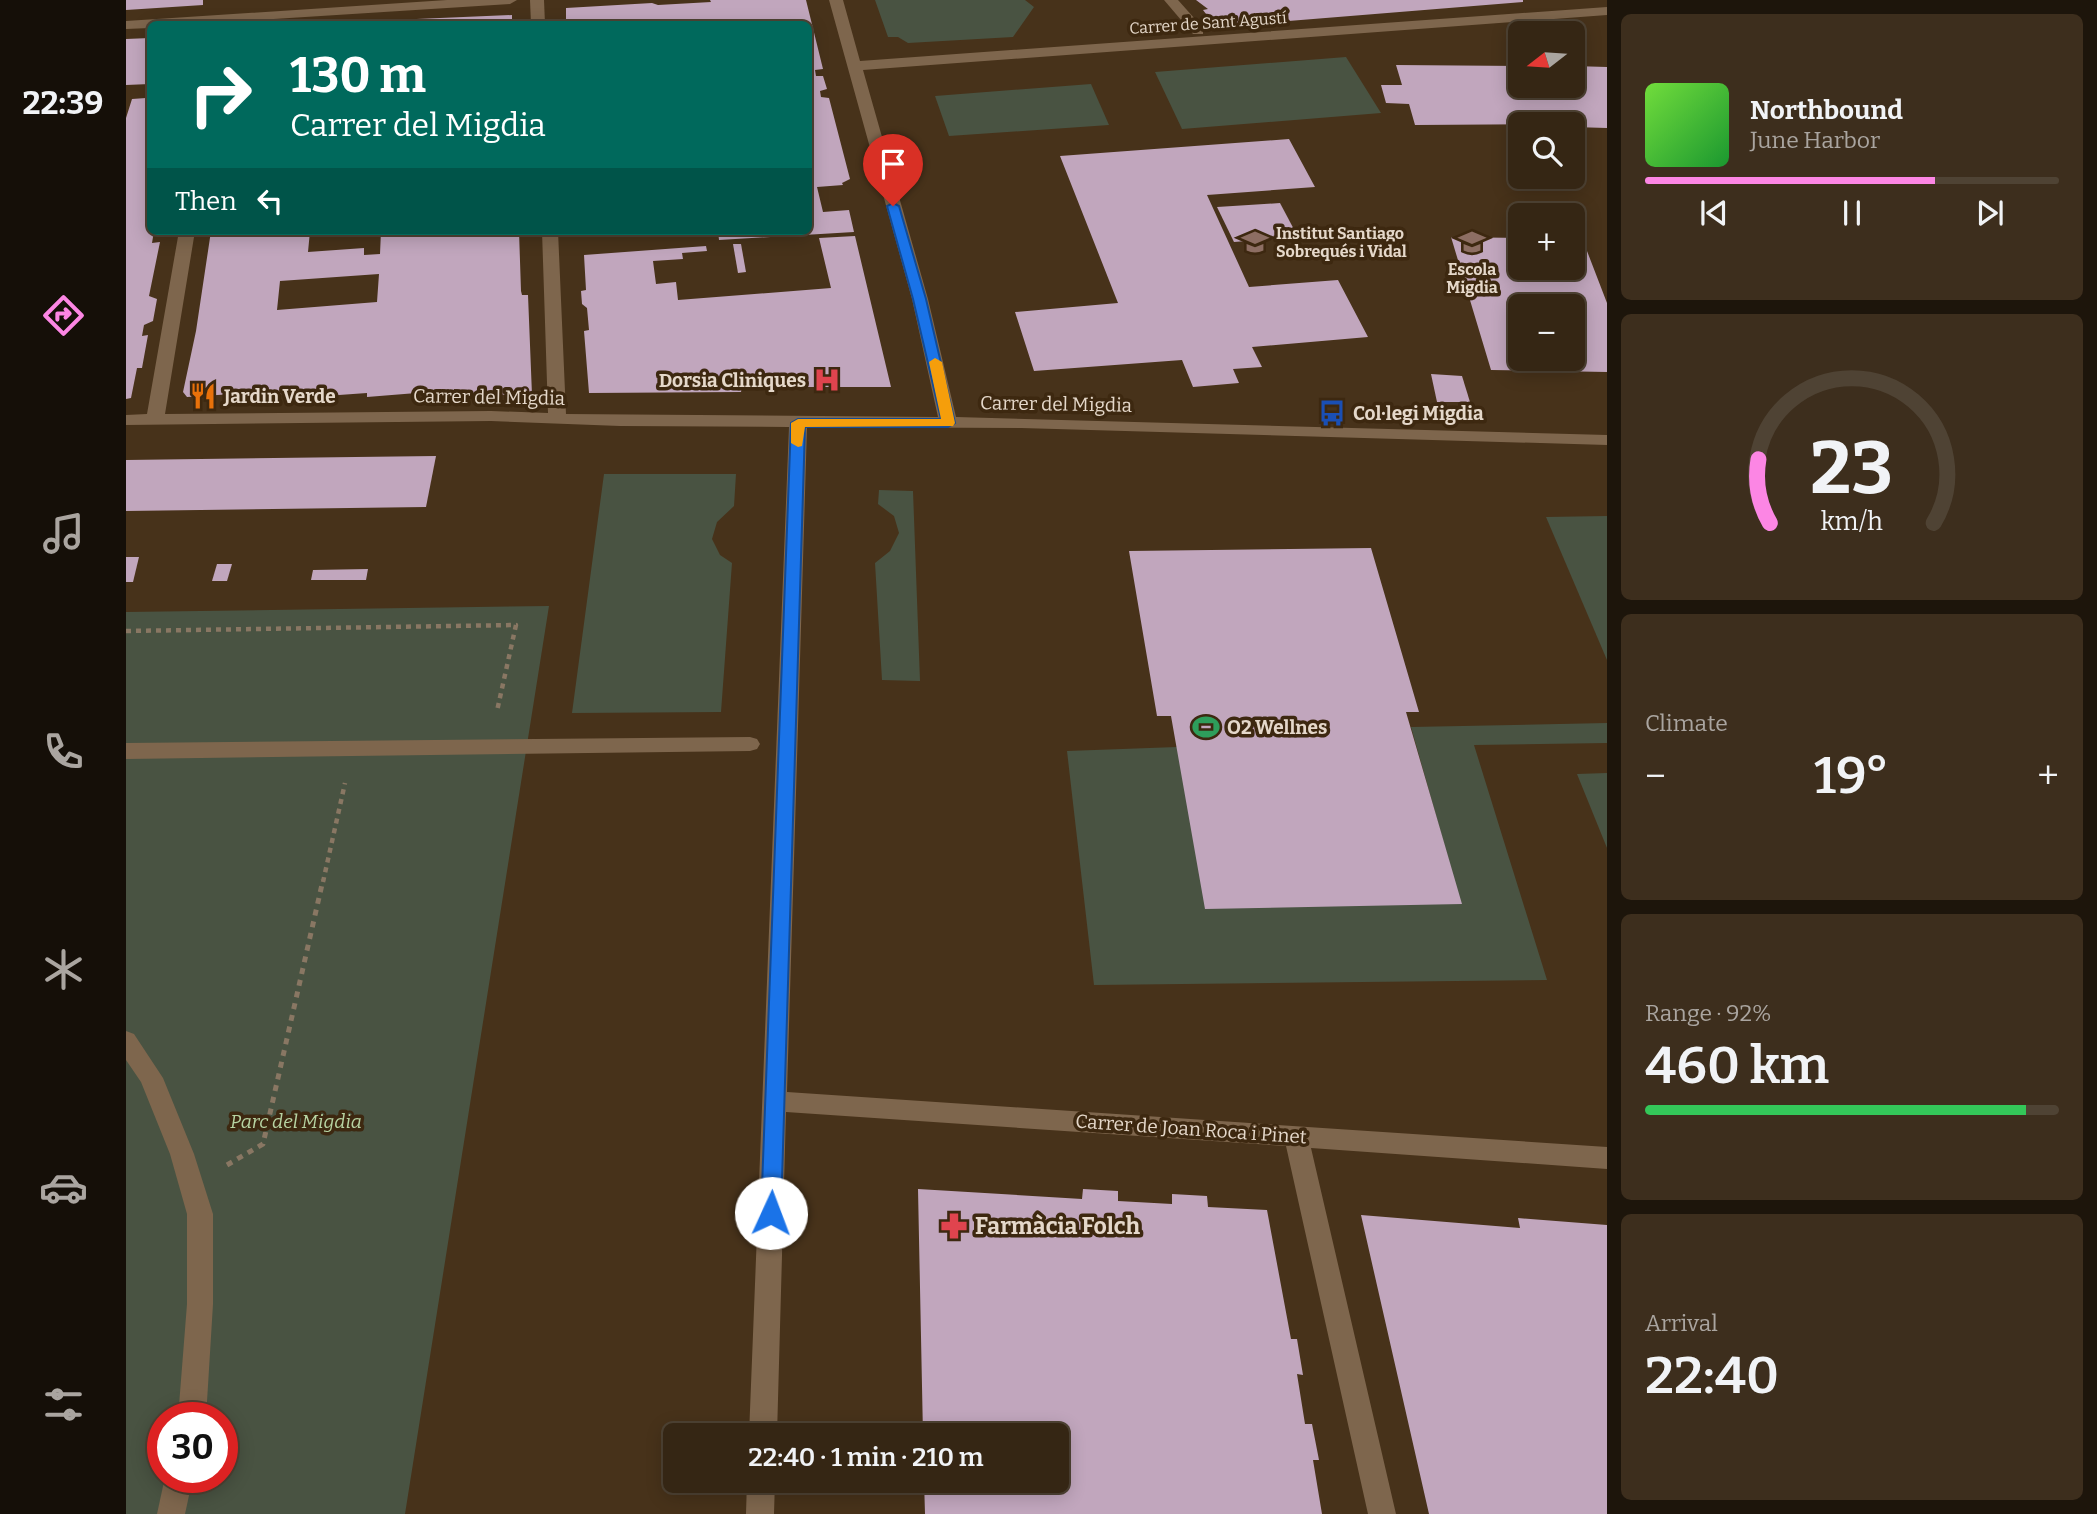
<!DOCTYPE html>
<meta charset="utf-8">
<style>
body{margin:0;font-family:Bitter,serif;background:#3d2e1d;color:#f1f3f6;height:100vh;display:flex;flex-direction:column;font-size:26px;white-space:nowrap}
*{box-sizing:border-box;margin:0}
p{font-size:23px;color:#aaa5a0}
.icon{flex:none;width:38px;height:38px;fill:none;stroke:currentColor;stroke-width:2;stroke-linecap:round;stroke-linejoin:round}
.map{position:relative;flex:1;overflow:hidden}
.panel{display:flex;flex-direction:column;gap:14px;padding:14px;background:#1d150b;width:490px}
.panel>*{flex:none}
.hud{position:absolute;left:21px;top:21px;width:665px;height:214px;border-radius:10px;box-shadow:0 4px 18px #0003,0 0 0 2px #4f4334;background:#00695c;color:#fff;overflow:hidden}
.needle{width:46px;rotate:253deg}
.fabs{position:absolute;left:1382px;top:21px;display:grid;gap:14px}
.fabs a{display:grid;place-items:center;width:77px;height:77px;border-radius:10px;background:#352614;box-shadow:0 4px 18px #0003,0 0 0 2px #4f4334;font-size:35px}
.speed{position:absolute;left:21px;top:1402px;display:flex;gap:14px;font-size:35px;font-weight:700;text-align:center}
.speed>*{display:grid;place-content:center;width:91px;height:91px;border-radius:50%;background:#352614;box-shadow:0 4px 18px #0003,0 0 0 2px #4f4334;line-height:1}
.speed .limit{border:10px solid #d22;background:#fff;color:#111}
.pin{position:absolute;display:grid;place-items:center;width:60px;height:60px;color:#fff;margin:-72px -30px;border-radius:50% 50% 50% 0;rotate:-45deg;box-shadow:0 0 7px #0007}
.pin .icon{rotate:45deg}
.me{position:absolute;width:77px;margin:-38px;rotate:2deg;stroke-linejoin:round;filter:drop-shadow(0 0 5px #0008)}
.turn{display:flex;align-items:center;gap:24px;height:147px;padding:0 28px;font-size:32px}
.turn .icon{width:91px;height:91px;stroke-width:2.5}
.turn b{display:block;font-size:49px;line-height:60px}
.then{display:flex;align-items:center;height:66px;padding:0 28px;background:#0003;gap:14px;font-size:26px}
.big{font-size:52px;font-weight:600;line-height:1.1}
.panel .widget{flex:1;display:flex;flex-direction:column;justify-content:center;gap:10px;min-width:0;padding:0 24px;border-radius:10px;background:#3d2e1d}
.panel .dial{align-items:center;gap:0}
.dial svg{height:182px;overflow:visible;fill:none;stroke:#4f4334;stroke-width:7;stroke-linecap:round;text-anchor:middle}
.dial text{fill:#f1f3f6;stroke:none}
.song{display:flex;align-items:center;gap:21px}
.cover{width:84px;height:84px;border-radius:10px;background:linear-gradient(135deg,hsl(100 70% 55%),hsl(130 70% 35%))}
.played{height:7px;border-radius:4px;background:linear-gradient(90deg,#fc86e4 70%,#4f4334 70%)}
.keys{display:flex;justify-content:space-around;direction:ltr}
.heat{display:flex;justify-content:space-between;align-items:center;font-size:38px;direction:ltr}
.charge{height:10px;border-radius:5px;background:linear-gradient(90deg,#34c759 92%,#4f4334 0)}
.trip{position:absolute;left:537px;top:1423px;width:406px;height:70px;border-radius:10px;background:#352614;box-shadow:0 4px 18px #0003,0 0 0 2px #4f4334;font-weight:600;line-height:70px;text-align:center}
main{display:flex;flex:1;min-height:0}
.dock{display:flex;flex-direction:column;width:126px;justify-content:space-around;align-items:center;background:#150f08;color:#aaa5a0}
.dock .icon{width:49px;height:49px}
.dock .selected{color:#fc86e4}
.dock b{font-size:32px;color:#f1f3f6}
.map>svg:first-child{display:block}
.green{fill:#495342;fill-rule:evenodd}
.building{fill:#c1a6bd;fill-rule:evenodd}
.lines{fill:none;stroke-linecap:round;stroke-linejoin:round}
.path-far1{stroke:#897763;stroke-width:4.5;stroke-dasharray:5 5;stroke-linecap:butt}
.path{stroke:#897763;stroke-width:5;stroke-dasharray:6 6;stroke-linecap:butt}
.pedestrian{fill:#7e664d;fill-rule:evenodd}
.minor{fill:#7e664d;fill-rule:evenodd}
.route{fill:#1a73e8;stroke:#114b97;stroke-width:2}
.slow{fill:#f59e0b}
.labels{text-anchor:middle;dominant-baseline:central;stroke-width:7;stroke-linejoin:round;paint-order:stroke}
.far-street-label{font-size:16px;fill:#e5d8ca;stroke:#3d2810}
.far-poi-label{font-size:16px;font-weight:bold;fill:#e5d8ca;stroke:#3d2810;text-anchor:start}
.poi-label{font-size:19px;font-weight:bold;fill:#e5d8ca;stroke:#3d2810;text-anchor:start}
.street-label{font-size:19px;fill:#e5d8ca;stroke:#3d2810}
.park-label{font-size:19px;font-style:italic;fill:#b7d4a3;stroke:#3d2810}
.near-poi-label{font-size:23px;font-weight:bold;fill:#e5d8ca;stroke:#3d2810;text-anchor:start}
</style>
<main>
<nav class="dock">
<b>22:39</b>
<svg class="icon selected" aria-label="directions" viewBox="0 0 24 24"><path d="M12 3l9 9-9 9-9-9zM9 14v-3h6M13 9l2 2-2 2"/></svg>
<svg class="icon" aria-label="music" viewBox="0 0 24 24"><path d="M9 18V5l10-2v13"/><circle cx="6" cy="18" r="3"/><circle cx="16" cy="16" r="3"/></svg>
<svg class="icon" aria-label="phone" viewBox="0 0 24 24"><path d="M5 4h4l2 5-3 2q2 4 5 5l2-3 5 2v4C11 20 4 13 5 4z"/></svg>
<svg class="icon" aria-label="climate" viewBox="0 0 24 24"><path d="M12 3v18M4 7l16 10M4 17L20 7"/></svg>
<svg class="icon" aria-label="car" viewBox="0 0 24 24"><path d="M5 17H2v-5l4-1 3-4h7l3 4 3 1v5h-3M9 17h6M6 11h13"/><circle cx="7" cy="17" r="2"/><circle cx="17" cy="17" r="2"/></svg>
<svg class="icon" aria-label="filters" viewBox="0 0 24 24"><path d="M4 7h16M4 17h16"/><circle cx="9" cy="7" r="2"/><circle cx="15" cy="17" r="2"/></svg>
</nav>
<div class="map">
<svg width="1481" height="1514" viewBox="0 0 1481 1514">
<rect width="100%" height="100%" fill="#47321a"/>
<g class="green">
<polygon points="749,0 899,0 908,7 887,37 782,43 772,37 762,37"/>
<polygon points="1220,57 1255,113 1056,129 1029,72"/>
<polygon points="965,84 983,125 823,136 809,96"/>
<polygon points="478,474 610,474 608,506 591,522 586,539 594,555 606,563 595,712 446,713"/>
<polygon points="753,490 787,491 794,681 756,680 749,563 764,551 773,533 768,516 752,504"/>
<polygon points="1481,516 1481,660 1420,517"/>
<path d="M423,606L279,1514H0V612ZM37,1418H96V1477H37Z"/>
<polygon points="1481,723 1481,743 1348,745 1421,980 968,985 941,751 1051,747 1335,904 1285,727"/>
<polygon points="1481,773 1481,848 1451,774"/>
</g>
<g class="building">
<polygon points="0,0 77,0 77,5 0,10"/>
<polygon points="584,0 680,0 697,69 689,70 690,76 697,76 701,89 694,91 695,97 703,98 724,179 716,183 717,185 691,187 697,212 723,210 728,232 593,240 592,231 682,231 682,24 440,24 440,8 526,3 532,5 585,2"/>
<polygon points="1070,0 1397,0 1397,2 1090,27 1077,10 1082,9"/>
<polygon points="386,15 386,24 267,24 267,20"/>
<polygon points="24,38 24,84 0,85 0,39"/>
<polygon points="1270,65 1395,66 1395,86 1447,86 1447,66 1481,67 1481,128 1447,127 1447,124 1289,125 1283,104 1260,103 1255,85 1276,85"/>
<polygon points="24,86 24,231 28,231 26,243 34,242 23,296 31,299 27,321 18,325 16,336 22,335 16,368 11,368 5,398 0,399 0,118 6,99 20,98"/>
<polygon points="1163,139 1189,187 1081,195 1123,287 1212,280 1242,337 1126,347 1136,367 1107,369 1113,383 1067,387 1056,360 908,371 889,312 992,303 934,156"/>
<polygon points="1154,203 1172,237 1108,242 1091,207"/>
<path d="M85,231H184L182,252L238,248V255L254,254L255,231H393L395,291L396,295H402L406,395L340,394L342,390L328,389L327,394L303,396V392L241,397V393L185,397V392L121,397L122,393L61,397L57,392L70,331ZM253,274L251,302L151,310L154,281Z"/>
<polygon points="729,236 765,387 616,387 615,392 463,393 458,331 463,330 461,308 456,304 455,291 460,290 458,255 580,246 581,251 556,253 557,259 527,261 530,284 550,282 552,300 705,288 693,238"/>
<path d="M1325,237L1395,238V268H1447V238H1456L1481,303V372L1365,370ZM1395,306H1447V359H1395Z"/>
<polygon points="607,244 615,244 620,272 612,273"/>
<polygon points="1305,374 1336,376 1344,402 1311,402"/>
<polygon points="310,456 300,507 0,511 0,460"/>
<polygon points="1245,548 1293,712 1280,712 1336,904 1079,909 1045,716 1031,716 1003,551"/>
<polygon points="0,557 13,557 7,582 0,582"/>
<polygon points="91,564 106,564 101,581 86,581"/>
<polygon points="242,569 240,580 185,580 187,570"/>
<polygon points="792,1189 956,1199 957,1189 992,1191 992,1201 1046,1204 1046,1194 1081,1196 1082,1207 1141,1210 1165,1339 1171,1339 1177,1375 1171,1374 1179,1424 1186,1424 1193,1460 1187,1460 1196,1514 799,1514 798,1480 931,1480 931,1435 797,1435"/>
<polygon points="1235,1215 1394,1228 1392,1218 1481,1225 1481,1514 1303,1514"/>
</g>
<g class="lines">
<g class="path-far1">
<polyline points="0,631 390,625 371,711"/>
<polyline points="197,882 219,783"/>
</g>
<polyline class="path" points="101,1165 137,1144 197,880"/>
<g class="pedestrian">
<polygon points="1038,0 1052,0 1077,28 1077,34 1067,34"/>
<polygon points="624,737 631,739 634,744 631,749 624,751 0,759 0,743"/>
<polygon points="0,1031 8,1034 37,1078 68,1154 87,1214 87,1304 80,1418 52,1418 61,1304 61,1214 44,1154 15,1082 0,1060"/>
<polygon points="39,1477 67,1477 59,1514 31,1514"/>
</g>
<g class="minor">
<polygon points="321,0 391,0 384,4 71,24 24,24 24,28 0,29 0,21"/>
<polygon points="404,0 418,0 419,24 405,24"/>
<polygon points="703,0 717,0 734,61 1481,7 1481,15 737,70 802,299 830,417 1481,435 1481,445 895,428 681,427 661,1092 1481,1147 1481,1169 1185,1148 1270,1514 1242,1514 1160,1146 660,1112 651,1435 623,1435 663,427 494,426 365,421 0,425 0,415 21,414 53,231 69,231 39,414 365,411 422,413 416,231 432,231 440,414 812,417 786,299"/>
<polygon points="621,1480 649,1480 648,1514 620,1514"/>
</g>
</g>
<polygon class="route" points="767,203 773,206 800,299 829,423 822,427 679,427 655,1213 652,1219 645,1221 638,1219 635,1213 665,423 672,419 815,419 787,299 761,206"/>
<polygon class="slow" points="809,358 816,362 829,423 827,426 679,427 676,446 672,447 665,443 665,423 672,419 815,419 803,362"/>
<defs>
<g id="school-bare" transform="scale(2.1)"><path d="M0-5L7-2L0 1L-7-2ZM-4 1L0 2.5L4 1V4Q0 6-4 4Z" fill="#8d6e63" stroke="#3d2810" stroke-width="2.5" paint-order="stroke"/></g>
<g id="hospital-bare" transform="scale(2.1)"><path d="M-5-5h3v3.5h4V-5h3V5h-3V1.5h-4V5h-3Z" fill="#e0444e" stroke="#3d2810" stroke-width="2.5" paint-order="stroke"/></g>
<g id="restaurant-bare" transform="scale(2.1)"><path d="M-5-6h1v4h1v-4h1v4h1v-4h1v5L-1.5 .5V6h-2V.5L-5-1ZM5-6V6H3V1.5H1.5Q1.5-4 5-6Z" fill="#e8710a" stroke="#3d2810" stroke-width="2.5" paint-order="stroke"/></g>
<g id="bus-bare" transform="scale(2.1)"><path d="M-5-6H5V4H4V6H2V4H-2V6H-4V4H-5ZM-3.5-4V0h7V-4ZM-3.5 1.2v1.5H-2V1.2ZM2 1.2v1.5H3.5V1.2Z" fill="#1a4fb4" stroke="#3d2810" stroke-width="2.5" paint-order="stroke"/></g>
<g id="stadium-bare" transform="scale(2.1)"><path d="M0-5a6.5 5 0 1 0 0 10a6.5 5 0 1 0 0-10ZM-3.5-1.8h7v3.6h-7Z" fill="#2e9e5b" stroke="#3d2810" stroke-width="2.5" paint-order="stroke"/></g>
<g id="pharmacy-bare" transform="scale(2.1)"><path d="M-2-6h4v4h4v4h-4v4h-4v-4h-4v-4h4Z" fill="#e0444e" stroke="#3d2810" stroke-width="2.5" paint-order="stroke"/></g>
</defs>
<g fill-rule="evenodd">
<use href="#school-bare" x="1129" y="242"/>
<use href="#school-bare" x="1346" y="242"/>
<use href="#hospital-bare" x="701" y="380"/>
<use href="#restaurant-bare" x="77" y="396"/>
<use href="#bus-bare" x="1206" y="413"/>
<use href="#stadium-bare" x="1080" y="727"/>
<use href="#pharmacy-bare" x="828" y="1226"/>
</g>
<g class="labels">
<g class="far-street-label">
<text transform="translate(1082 23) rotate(-4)">Carrer de Sant Agustí</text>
</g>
<g class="far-poi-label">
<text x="1150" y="233">Institut Santiago<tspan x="1150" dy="18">Sobrequés i Vidal</tspan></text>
<text x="1346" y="269" text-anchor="middle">Escola<tspan x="1346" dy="18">Migdia</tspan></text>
</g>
<g class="poi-label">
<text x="680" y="380" text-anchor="end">Dorsia Cliniques</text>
<text x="98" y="396">Jardin Verde</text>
<text x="1227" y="413">Col·legi Migdia</text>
<text x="1101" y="727">O2 Wellnes</text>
</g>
<g class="street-label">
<text transform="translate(363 397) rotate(1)">Carrer del Migdia</text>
<text transform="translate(930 404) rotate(1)">Carrer del Migdia</text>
<text transform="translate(1065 1129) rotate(4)">Carrer de Joan Roca i Pinet</text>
</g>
<g class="park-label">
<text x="170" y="1121">Parc del Migdia</text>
</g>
<g class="near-poi-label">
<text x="849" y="1226">Farmàcia Folch</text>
</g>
</g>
</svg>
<div class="fabs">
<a><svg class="needle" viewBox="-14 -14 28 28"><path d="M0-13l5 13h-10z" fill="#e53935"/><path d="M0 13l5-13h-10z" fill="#aaa5a0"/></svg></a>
<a><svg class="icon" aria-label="search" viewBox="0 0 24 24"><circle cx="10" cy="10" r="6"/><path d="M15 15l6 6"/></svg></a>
<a>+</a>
<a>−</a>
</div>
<div class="speed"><div class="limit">30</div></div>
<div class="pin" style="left:767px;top:206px;background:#d93025"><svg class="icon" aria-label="arrive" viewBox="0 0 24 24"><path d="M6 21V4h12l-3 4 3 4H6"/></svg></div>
<svg class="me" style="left:645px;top:1213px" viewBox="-20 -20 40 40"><circle r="19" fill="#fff"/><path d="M0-13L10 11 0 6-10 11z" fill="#1a73e8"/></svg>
<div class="trip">22:40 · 1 min · 210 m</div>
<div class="hud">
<div class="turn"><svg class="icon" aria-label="right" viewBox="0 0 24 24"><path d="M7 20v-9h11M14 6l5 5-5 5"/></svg><div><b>130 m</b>Carrer del Migdia</div></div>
<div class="then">Then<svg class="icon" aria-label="left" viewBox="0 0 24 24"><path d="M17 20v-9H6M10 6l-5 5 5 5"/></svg></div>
</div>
</div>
<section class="panel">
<div class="widget">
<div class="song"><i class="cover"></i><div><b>Northbound</b><p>June Harbor</p></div></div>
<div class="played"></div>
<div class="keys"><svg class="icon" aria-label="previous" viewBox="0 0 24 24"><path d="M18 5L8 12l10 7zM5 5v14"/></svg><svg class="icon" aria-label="pause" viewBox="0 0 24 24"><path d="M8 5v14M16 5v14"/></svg><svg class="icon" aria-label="next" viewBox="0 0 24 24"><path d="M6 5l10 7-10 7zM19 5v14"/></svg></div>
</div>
<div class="widget dial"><svg viewBox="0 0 100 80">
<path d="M14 69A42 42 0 1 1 86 69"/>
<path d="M14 69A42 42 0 0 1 9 41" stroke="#fc86e4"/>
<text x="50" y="56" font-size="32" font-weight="700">23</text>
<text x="50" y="72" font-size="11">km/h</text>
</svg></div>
<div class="widget"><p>Climate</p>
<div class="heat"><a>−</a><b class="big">19°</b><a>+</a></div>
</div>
<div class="widget"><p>Range · 92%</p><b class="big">460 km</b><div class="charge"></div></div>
<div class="widget"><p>Arrival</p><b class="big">22:40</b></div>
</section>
</main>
